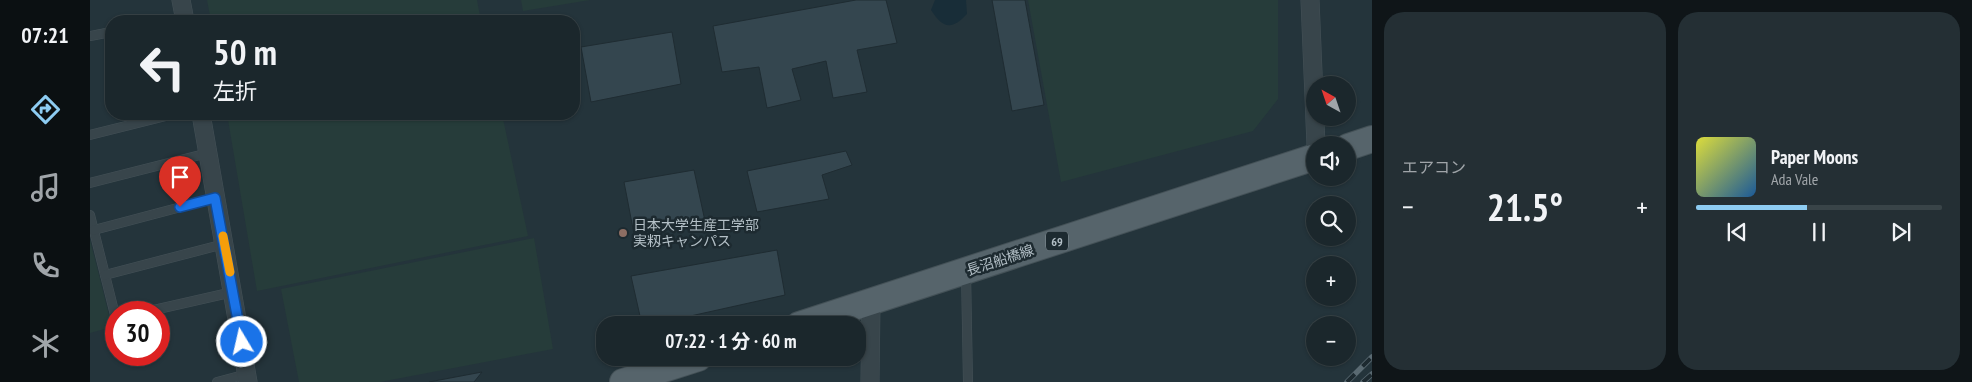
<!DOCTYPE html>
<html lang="ja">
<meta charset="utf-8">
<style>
body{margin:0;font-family:"PT Sans Narrow","Noto Sans JP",sans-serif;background:#242f34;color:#f1f3f6;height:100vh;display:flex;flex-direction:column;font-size:19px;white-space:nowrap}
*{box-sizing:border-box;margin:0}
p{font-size:16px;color:#a0a5a9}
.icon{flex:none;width:28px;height:28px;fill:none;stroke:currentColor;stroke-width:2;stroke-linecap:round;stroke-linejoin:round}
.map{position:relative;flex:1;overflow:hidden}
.drawer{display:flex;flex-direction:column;gap:12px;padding:12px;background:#0f1518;width:600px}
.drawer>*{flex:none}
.banner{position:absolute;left:15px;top:15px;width:475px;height:105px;border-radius:20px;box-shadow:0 1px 4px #0004,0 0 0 1px #394448;background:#1b272c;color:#f1f3f6;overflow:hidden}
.needle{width:32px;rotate:320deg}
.buttons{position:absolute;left:1216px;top:76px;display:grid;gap:10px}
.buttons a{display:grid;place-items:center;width:50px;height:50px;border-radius:50%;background:#1b272c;box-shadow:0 1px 4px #0004,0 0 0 1px #394448;font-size:25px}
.speed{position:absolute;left:15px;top:301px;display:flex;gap:10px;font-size:25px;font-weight:700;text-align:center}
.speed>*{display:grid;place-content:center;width:65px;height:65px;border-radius:50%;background:#1b272c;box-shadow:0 1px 4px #0004,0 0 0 1px #394448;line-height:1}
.speed .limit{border:8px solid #d22;background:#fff;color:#111}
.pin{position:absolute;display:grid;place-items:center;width:42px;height:42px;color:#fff;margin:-51px -21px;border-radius:50% 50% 50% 0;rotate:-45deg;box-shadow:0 0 5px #0007}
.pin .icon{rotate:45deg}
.me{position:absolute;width:55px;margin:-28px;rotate:351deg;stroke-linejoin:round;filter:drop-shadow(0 0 4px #0008)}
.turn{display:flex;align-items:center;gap:18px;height:105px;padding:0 25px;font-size:22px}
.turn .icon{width:65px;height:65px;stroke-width:2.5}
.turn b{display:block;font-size:35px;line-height:42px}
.big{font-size:38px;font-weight:700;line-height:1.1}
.drawer .widget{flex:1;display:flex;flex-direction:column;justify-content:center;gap:8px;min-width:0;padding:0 18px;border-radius:20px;background:#242f34}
.song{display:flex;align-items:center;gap:15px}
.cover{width:60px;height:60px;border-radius:8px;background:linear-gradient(135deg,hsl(60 70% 55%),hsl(210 70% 35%))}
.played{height:5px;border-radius:2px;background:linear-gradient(90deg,#8dccf2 45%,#394448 45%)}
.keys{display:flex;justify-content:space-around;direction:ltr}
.heat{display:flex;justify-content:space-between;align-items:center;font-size:28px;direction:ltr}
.drawer .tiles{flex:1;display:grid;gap:12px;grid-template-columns:repeat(2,1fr)}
.trip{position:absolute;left:506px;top:316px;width:270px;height:50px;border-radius:20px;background:#1b272c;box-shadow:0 1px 4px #0004,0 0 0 1px #394448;font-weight:700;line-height:50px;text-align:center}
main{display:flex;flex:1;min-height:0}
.dock{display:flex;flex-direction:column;width:90px;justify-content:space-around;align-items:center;background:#0b1012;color:#a0a5a9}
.dock .icon{width:35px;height:35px}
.dock .active{color:#8dccf2}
.dock b{font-size:22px;color:#f1f3f6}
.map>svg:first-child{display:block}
.green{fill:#263c3a}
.water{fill:#182d38}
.building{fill:#34464f;stroke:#1f2c32}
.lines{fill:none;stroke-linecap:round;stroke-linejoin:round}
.service-casing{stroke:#445157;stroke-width:10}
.minor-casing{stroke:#445157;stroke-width:19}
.primary-casing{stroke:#445157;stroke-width:28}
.service{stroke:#38454b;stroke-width:9}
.minor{stroke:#38454b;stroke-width:18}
.primary{stroke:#56646b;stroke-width:26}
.rail-casing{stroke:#5a6a72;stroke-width:5.5}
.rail{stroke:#1d2a30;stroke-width:4;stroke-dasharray:11;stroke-linecap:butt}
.route-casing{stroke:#114b97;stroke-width:12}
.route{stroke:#1a73e8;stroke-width:9}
.slow{stroke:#f59e0b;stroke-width:9}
.education-dot{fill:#8d6e63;stroke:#1d2a30;stroke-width:2}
.labels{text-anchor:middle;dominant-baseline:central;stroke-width:5;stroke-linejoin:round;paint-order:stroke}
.shield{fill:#1d2a30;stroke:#87939a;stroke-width:1}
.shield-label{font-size:12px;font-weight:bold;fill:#b4c0c7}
.poi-label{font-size:14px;fill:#b4c0c7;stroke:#1d2a30;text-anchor:start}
.street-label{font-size:14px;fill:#b4c0c7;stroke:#1d2a30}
</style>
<main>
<nav class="dock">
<b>07:21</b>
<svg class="icon active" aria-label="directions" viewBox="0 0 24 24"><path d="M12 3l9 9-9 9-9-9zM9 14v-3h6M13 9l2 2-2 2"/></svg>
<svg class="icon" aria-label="music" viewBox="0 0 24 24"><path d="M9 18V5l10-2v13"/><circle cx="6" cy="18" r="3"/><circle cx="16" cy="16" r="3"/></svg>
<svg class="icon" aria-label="phone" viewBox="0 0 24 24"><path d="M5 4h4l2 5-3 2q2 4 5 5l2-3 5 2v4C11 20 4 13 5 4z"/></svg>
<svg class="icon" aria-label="climate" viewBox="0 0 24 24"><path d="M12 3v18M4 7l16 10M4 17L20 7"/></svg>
</nav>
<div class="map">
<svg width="1282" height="382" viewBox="0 0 1282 382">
<rect width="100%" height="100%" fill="#24343b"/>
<g class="green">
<polygon points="117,0 387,0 391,21 121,21"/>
<polygon points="431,0 500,0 433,11"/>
<polygon points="938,0 1188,0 1188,99 1163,131 971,182"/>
<polygon points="137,114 412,114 438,236 167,291"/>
<polygon points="444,238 463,349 290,382 209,382 191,289"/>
<polygon points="0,240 22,327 0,333"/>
</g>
<path class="water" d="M845,0H876L877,14C862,30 853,29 841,10Z"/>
<g class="building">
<polygon points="766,0 796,0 807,43 767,50 777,92 743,98 736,61 702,69 711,100 677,108 669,67 632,72 623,26"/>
<polygon points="902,0 935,0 954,105 922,111"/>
<polygon points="582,32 591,84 501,102 491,47"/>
<polygon points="756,151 762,165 732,175 739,199 667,212 657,171"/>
<polygon points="604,170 615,221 544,234 534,182"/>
<polygon points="687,250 695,295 560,325 552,325 541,276"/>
<polygon points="392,372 384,382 339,382"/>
</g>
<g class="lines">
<g class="service-casing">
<g id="service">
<polyline points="0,36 21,32"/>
<polyline points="0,135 84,114"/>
<polyline points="0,183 118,153"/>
<polyline points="0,215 26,319"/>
<polyline points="4,230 125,198"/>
<polyline points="876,272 878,382"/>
<polyline points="15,275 134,244"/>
<polyline points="55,312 143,292"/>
<polyline points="127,382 157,374"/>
</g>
</g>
<g class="minor-casing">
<g id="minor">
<polyline points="91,0 95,21"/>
<polyline points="1220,0 1226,145"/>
<polyline points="111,114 158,382"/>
<polyline points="780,382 781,302"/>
</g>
</g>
<g class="primary-casing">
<g id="primary">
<polyline points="1258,147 1282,139"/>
<polyline points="709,325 1225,157"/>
<polyline points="533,382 608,358"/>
</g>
</g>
<use href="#service" class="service"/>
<use href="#minor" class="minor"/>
<use href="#primary" class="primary"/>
<g class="rail-casing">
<g id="rail">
<polyline points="1257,382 1282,357"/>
<polyline points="1273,382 1282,374"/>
</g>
</g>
<use href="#rail" class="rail"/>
</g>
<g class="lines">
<g class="route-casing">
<polyline id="route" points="90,207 125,198 152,342"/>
</g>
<use href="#route" class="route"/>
<polyline class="slow" points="133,236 140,272"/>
</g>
<circle class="education-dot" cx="533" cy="233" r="5"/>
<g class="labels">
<rect class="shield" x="956" y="231.5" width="22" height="19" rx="4"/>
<g class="shield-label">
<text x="967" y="241">69</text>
</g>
<g class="poi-label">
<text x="543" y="225">日本大学生産工学部<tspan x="543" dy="16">実籾キャンパス</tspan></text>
</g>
<g class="street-label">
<text transform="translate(910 260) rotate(-18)">長沼船橋線</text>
</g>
</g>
</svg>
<div class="buttons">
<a><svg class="needle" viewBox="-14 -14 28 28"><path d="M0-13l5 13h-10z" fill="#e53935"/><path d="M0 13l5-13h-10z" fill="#a0a5a9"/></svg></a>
<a><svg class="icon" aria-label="sound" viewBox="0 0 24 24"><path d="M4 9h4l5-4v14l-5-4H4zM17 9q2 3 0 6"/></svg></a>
<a><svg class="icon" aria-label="search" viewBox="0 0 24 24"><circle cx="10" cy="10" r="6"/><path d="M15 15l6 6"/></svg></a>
<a>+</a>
<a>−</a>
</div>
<div class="speed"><div class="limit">30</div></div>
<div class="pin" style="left:90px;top:207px;background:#d93025"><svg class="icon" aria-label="arrive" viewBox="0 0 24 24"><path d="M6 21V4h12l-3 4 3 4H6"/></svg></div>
<svg class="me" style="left:152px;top:342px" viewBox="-20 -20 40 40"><circle r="17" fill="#1a73e8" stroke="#fff" stroke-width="3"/><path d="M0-11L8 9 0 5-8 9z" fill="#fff"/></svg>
<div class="trip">07:22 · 1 分 · 60 m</div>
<div class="banner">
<div class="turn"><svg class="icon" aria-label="left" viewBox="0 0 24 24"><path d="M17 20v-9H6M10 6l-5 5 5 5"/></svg><div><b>50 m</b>左折</div></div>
</div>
</div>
<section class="drawer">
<div class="tiles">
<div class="widget"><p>エアコン</p>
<div class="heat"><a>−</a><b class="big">21.5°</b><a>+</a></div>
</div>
<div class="widget">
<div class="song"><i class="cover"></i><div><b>Paper Moons</b><p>Ada Vale</p></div></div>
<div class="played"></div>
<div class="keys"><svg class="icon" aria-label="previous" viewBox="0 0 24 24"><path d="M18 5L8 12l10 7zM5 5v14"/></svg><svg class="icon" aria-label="pause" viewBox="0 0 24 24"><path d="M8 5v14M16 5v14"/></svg><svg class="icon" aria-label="next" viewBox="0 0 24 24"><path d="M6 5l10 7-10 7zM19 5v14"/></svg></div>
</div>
</div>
</section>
</main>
